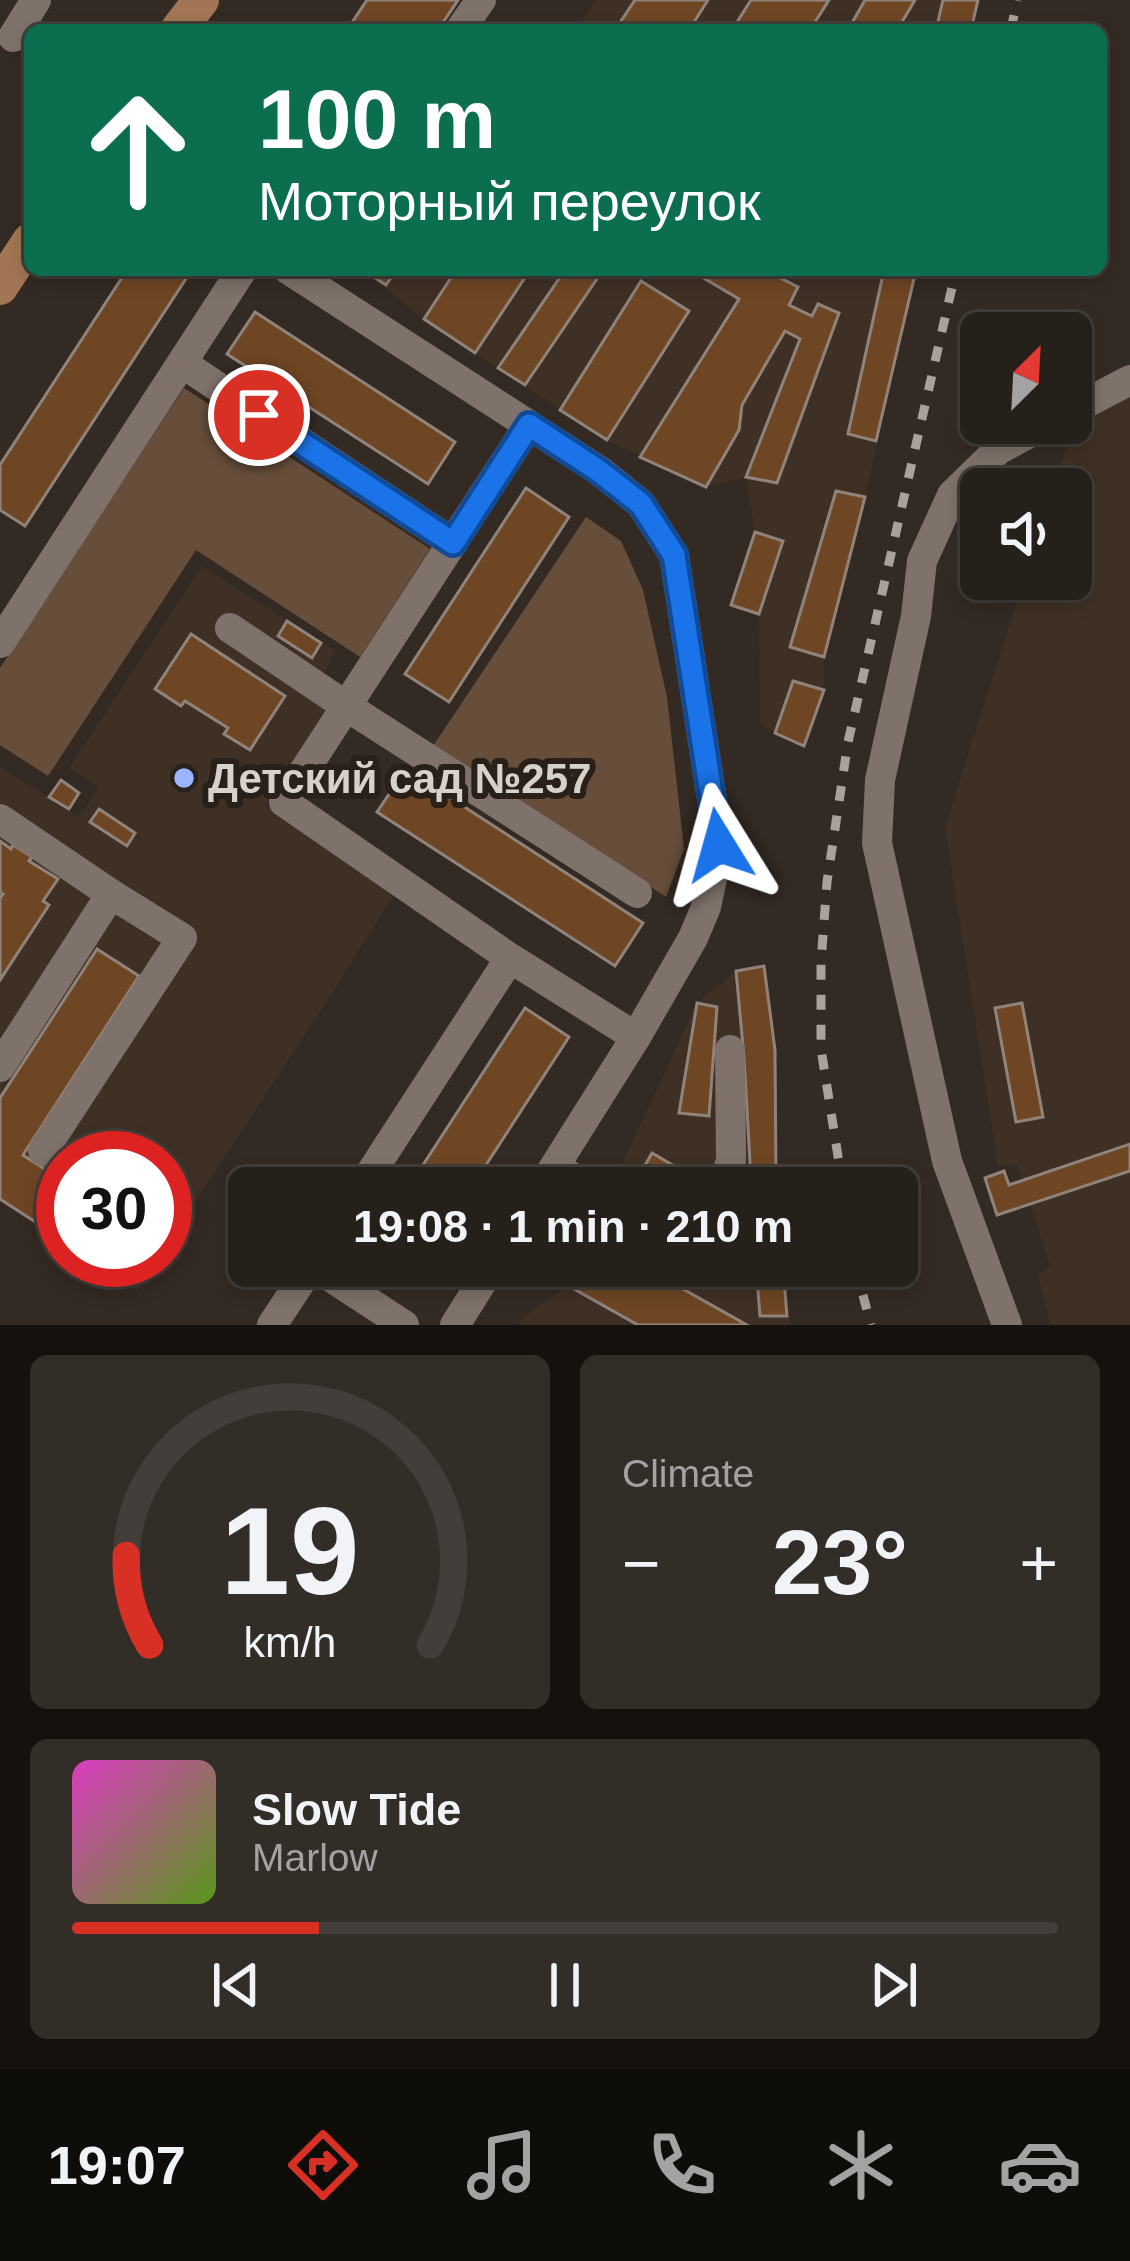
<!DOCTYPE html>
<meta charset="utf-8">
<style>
body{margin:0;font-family:Helvetica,sans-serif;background:#322d27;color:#f1f3f6;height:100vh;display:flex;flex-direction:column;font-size:45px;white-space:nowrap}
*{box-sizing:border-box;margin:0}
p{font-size:39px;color:#a4a3a2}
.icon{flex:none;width:66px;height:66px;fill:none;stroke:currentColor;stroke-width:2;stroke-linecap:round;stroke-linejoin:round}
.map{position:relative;height:1325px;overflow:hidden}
.details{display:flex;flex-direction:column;gap:30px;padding:30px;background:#15120e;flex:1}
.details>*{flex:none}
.hud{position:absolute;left:24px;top:24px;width:1083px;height:252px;border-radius:18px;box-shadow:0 6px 18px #0003,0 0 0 3px #423e39;background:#0b6e4f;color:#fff;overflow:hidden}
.needle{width:78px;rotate:24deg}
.tools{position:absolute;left:960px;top:312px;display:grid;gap:24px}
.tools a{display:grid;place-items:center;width:132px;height:132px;border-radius:18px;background:#26201a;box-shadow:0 6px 18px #0003,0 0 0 3px #423e39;font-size:60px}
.speed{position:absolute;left:36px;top:1131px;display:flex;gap:24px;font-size:60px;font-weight:700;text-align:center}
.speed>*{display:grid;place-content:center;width:156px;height:156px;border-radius:50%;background:#26201a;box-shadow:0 6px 18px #0003,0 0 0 3px #423e39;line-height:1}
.speed .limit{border:18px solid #d22;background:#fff;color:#111}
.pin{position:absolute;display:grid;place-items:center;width:102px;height:102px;color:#fff;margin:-51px;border:6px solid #fff;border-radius:50%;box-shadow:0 3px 12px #0007}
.me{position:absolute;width:132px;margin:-66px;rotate:352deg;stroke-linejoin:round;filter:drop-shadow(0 0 9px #0008)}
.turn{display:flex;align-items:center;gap:42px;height:252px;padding:0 36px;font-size:54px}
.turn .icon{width:156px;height:156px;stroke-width:2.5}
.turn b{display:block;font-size:84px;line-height:102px}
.big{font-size:90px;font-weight:800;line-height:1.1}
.details .widget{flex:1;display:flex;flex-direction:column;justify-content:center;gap:18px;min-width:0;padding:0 42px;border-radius:18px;background:#322d27}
.details .dial{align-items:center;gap:0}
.dial svg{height:312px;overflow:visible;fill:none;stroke:#423e39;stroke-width:7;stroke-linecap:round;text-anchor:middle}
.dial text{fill:#f1f3f6;stroke:none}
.song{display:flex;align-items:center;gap:36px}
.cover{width:144px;height:144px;border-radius:18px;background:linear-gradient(135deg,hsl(310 70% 55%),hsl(90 70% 35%))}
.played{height:12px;border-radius:6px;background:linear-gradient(90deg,#d93025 25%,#423e39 25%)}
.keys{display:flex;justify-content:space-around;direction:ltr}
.heat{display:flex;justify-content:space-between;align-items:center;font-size:66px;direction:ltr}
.details .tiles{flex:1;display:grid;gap:30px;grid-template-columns:1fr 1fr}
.widget:last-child{grid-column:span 2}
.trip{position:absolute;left:228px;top:1167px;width:690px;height:120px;border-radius:18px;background:#26201a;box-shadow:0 6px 18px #0003,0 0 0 3px #423e39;font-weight:800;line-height:120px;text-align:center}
.dock{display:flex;height:192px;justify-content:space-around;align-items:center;background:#0f0d0a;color:#a4a3a2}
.dock .icon{width:84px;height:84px}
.dock .on{color:#d93025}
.dock b{font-size:54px;color:#f1f3f6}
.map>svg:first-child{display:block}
.built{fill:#3f3025}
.green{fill:#674e3b}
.building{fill:#6f4624;stroke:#8f837b;stroke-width:3}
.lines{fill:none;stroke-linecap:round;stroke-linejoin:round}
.minor{stroke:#7e726a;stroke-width:30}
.major{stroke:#a27654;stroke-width:36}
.rail{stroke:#a8a19c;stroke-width:9;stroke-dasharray:15 15;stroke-linecap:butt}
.route-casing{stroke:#114b97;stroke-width:30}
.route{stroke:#1a73e8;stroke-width:21}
.poi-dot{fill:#9ab5fd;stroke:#292019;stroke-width:4.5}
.labels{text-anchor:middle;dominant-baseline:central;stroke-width:12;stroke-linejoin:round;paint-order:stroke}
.poi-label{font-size:42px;font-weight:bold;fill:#d7d1cc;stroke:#292019;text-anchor:start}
</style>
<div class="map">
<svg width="1130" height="1325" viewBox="0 0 1130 1325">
<rect width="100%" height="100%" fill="#332a23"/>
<g class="built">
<polygon points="596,0 978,0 971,30 575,30"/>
<polygon points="363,270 916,270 865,497 824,657 824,690 804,746 775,733 760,722 759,615 731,605 755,532 746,477 706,487 607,440 424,319"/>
<polygon points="1130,394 1130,1325 1050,1325 1038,1274 1050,1267 1025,1187 1017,1165 998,1166 945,827 1024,579 1071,579 1071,489 1053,489 1074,423"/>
<polygon points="202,566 335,651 313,697 328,706 266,806 395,893 338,984 165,1248 165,1158 63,1158 63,1242 0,1202 0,767 79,817 99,787 69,768"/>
<polygon points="764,966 775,1050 777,1188 611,1188 697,1003 736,971"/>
<polygon points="90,1260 157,1260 137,1291"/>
<polygon points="575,1266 783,1266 790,1325 519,1325 521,1319 567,1285"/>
</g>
<g class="green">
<polygon points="184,388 430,549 360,657 196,550 48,776 0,745 0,668"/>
<polygon points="586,517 621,541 643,590 667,697 684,849 666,897 433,746"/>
</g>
<g class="building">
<polygon points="367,0 458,0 438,30 347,30"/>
<polygon points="635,0 708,0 689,30 615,30"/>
<polygon points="751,0 829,0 810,30 732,30"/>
<polygon points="865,0 915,0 899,27 903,30 848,30"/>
<polygon points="943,0 978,0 971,30 936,30"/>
<polygon points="127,270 191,271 25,526 0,510 0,465"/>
<polygon points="363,270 396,270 386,285"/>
<polygon points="456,270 530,270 475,353 424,319"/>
<polygon points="565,270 603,270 525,385 498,368"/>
<polygon points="690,270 764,270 798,287 789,305 812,316 818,304 839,313 777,483 746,477 800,339 785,331 742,405 739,430 706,487 640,457 739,299"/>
<polygon points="884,270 916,270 876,441 848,434"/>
<polygon points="641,281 689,311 607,440 560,410"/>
<polygon points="255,312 455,442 428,484 227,354"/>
<polygon points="526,488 569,517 449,702 405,674"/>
<polygon points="836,491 865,497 824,657 790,647"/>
<polygon points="755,532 783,541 759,614 731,605"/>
<polygon points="287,621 321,643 312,658 278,636"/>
<polygon points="191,634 285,696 250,750 224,734 228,728 185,701 181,706 155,689"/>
<polygon points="793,681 824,690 804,746 775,733"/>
<polygon points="406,769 643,923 615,966 377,812"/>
<polygon points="61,780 79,793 69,809 49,797"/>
<polygon points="99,809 135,833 127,846 90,822"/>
<polygon points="0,841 11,849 13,845 32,857 29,861 58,879 43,901 49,905 0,980 0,898 3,894 0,892"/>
<polygon points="97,949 139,976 23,1155 63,1181 63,1234 60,1238 0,1199 0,1098"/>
<polygon points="764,966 775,1050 776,1180 751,1180 744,1057 736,971"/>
<polygon points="697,1003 717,1007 709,1116 679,1113"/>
<polygon points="1022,1003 1043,1117 1016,1122 995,1008"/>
<polygon points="525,1008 569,1037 471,1188 408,1188"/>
<polygon points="1130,1144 1130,1171 997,1215 985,1178 1004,1171 1009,1185"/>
<polygon points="652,1153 688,1174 680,1188 632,1188"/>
<polygon points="575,1266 642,1266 747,1325 638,1325 567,1285"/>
<polygon points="756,1266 783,1266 787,1316 760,1316"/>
</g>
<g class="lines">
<g class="minor">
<polyline points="460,30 481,0"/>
<polyline points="13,37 36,0"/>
<polyline points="289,270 600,471 641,504 674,555 719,845 706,907 693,938 636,1037 541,1188"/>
<polyline points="182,363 453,543"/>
<polyline points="1071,411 1130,380"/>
<polyline points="529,425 284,802 510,958 636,1037"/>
<polyline points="230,628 346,706 637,893"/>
<polyline points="0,643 242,270"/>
<polyline points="0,819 111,894"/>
<polyline points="0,1067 111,894 182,938 43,1151"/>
<polyline points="556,1165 585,1188"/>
<polyline points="361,1188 510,958"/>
<polyline points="722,1188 731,1161 730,1050"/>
<polyline points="314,1266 404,1325"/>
<polyline points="272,1325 311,1266"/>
<polyline points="455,1325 492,1266"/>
<polyline points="1007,1325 947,1161 877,843 880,780 916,616 922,561 952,495 998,450 1048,423"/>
</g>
<g class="major">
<polyline points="178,30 201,0"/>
<polyline points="0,287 30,241"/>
</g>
<g class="rail">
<polyline points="1011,30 1017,0"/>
<polyline points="843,1188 821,1049 821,962 827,882 848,742 956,270"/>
<polyline points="855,1266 871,1325"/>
</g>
</g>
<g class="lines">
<g class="route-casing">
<polyline id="route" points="259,415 453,543 529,425 599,471 641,504 674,555 719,845"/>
</g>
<use href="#route" class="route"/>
</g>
<circle class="poi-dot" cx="184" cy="778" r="12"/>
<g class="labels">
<g class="poi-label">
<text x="208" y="778">Детский сад №257</text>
</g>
</g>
</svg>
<div class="tools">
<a><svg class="needle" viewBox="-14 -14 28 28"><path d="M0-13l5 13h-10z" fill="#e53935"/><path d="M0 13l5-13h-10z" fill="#a4a3a2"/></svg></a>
<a><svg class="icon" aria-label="sound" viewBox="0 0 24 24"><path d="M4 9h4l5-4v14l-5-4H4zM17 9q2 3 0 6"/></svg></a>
</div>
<div class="speed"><div class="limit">30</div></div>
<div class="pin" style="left:259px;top:415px;background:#d93025"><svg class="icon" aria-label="arrive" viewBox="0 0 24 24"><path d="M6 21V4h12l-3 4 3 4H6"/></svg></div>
<svg class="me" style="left:719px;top:845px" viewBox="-20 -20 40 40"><path d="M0-17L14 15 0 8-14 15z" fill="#1a73e8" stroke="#fff" stroke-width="4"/></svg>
<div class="trip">19:08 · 1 min · 210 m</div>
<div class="hud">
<div class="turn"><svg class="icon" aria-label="ahead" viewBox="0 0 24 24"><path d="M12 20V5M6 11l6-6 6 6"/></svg><div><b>100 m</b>Моторный переулок</div></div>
</div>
</div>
<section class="details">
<div class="tiles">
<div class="widget dial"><svg viewBox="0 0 100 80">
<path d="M14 69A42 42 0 1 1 86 69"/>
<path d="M14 69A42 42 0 0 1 8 46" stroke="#d93025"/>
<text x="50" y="56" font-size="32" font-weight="700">19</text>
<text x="50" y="72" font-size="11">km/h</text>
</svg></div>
<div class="widget"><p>Climate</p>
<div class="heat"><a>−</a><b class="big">23°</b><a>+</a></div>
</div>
<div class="widget">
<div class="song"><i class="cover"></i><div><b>Slow Tide</b><p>Marlow</p></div></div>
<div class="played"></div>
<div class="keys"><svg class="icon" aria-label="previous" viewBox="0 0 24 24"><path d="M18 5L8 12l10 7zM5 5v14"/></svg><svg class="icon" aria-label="pause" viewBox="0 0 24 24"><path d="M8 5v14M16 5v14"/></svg><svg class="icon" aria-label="next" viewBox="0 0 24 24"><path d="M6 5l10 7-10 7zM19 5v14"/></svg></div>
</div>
</div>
</section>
<nav class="dock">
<b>19:07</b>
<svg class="icon on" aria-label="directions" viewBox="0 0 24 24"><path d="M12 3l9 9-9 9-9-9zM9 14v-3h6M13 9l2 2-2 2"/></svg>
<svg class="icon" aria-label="music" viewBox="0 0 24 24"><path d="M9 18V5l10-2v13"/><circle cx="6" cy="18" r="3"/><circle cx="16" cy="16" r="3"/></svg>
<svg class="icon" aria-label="phone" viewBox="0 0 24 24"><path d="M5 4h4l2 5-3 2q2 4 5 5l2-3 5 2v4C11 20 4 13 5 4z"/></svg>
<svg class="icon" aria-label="climate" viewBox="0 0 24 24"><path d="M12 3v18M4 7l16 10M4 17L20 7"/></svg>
<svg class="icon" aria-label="car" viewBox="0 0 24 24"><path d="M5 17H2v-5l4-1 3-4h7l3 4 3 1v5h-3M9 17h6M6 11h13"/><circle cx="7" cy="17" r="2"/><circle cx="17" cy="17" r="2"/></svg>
</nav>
